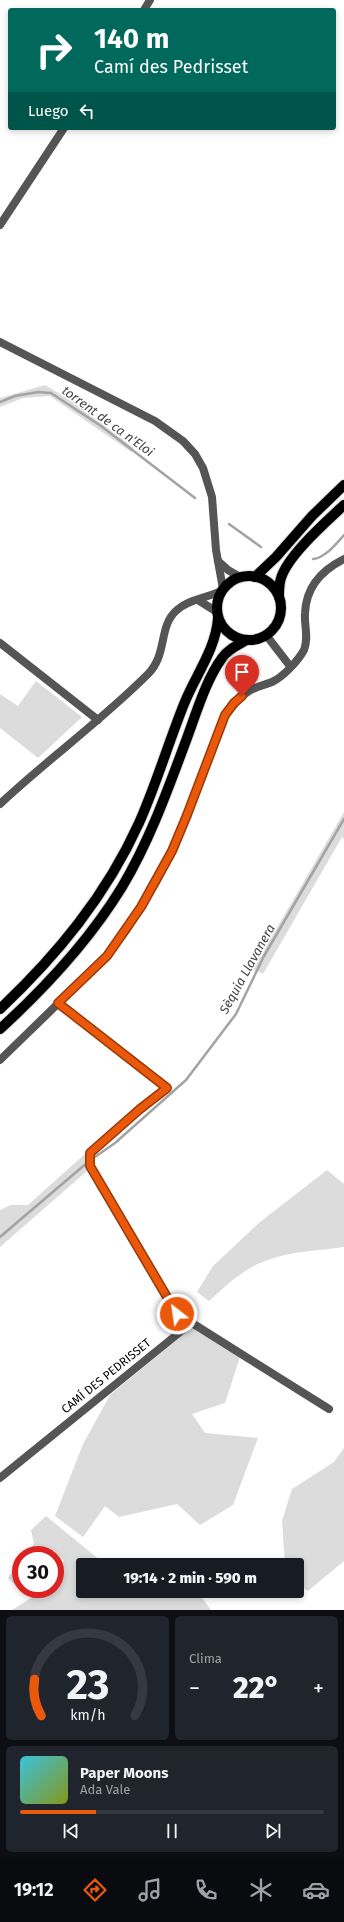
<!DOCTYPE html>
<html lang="es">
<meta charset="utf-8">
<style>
body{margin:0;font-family:"Fira Sans",sans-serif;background:#20242c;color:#f1f3f6;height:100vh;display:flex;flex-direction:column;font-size:15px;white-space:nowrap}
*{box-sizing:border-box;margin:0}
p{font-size:13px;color:#9ea1a6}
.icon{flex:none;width:22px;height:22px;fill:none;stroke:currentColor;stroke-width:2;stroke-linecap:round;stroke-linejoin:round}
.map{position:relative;height:1610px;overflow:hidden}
.sheet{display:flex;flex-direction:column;gap:6px;padding:6px;background:#0d0f14;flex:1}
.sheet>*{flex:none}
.guide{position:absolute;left:8px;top:8px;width:328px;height:122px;border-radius:4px;box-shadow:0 2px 6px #0003;background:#00695c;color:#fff;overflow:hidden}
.speed{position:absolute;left:12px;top:1546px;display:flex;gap:8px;font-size:20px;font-weight:700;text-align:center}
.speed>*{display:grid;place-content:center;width:52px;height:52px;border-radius:50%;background:#171b24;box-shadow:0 2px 6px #0003;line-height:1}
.speed .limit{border:6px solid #d22;background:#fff;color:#111}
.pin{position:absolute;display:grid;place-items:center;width:34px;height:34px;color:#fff;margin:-41px -17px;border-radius:50% 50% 50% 0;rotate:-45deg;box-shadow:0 0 4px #0007}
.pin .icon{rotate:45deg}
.me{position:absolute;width:44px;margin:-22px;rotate:330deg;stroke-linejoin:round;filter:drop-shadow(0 0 3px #0008)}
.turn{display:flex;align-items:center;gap:14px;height:84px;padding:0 20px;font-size:18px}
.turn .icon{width:52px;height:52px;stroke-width:2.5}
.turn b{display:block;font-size:28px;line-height:34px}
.then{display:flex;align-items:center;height:38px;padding:0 20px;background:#0003;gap:8px;font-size:15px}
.big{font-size:30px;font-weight:800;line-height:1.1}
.sheet .tile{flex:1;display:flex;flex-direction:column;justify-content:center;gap:6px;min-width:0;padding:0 14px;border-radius:6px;background:#20242c}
.sheet .dial{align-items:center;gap:0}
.dial svg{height:104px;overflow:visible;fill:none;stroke:#363941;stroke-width:7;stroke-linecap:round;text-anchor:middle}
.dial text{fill:#f1f3f6;stroke:none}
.song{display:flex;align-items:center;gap:12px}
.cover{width:48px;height:48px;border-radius:6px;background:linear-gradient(135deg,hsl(190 70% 55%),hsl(70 70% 35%))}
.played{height:4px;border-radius:2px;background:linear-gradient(90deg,#ea580c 25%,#363941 25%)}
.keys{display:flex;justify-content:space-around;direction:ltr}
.heat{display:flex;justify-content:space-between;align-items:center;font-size:22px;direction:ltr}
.sheet .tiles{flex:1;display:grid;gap:6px;grid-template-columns:1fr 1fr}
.tile:last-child{grid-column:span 2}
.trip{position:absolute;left:76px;top:1558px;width:228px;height:40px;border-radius:4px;background:#171b24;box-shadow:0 2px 6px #0003;font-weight:800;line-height:40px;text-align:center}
.dock{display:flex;height:64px;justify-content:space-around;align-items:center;background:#090b0e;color:#9ea1a6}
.dock .icon{width:28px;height:28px}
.dock .current{color:#ea580c}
.dock b{font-size:18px;color:#f1f3f6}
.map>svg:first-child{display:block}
.green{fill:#dcdcdc}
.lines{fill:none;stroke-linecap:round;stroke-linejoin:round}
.stream{stroke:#a3a3a3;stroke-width:2.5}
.primary-casing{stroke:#dbdbdb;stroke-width:12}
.minor{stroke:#555;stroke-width:8}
.tertiary{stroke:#555;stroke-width:8}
.primary{stroke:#000;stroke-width:10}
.route-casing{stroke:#983908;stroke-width:10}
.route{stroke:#ea580c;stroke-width:7}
.labels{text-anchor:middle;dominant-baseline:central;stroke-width:3;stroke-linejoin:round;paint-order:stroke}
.street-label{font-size:12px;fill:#000;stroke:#fff}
.water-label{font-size:13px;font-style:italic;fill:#444;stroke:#fff}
</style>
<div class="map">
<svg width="344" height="1610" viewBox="0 0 344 1610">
<rect width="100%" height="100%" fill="#fff"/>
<g class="green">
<polygon points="45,385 73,402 134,448 131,452 50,396 23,398 0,407 0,398"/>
<polygon points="36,681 82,717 38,758 0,728 0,694 18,706"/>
<polygon points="344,812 344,839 342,837 263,974 253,969"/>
<polygon points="86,1153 87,1171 0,1247 0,1210 11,1205 28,1205"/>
<path d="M327,1170L344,1184V1247C318,1251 289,1251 265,1261C244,1268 226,1286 209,1301L197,1292L213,1266L260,1222Z"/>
<polygon points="192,1327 240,1357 225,1403 192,1414 205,1433 258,1438 233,1505 200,1525 177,1504 119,1517 105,1506 83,1537 55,1516 83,1444 110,1395"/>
<polygon points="344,1448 344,1561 308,1591 297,1583 297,1565 285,1565 282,1521 292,1489 334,1462"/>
<polygon points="46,1516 106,1565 83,1565 83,1591 137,1591 144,1596 170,1591 197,1591 211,1610 12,1610 31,1598 38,1589 55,1589 55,1571 64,1561 55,1551 51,1555 26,1555 34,1544 31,1530"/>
<polygon points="21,1561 21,1585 18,1588 8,1578"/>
</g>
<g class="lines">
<g class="stream">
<polyline points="0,402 15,396 38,392 51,393 101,426 195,498"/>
<polyline points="229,524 261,547"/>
<path d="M313,559C325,558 336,544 344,535"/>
<polyline points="92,1159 115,1143 186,1080 236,1014 264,956 344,819"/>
<polyline points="0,1237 88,1162"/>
</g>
<g class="primary-casing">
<g id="primary">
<circle cx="249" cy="608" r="32"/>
<polyline points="255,577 276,557 312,516 344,485"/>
<path d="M279,597C279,591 279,584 281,578C288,555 326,522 344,505"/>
<path d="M0,1009C57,955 106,896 139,823C156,785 168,744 184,704C195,676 216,649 218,618"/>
<path d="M0,1029C46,987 89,941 122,887C150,840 168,789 187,738C197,711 206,680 222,658C228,649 238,645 247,640"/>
</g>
</g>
<g class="minor">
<polyline points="266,635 290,666"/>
<polyline points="0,643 98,720"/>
<path d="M0,1060L107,956L127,929L156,882L172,851L187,815L225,715C232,706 239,697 249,691C255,687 264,685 272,682C283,677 298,661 304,650C309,637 304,626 305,613C306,587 322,570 344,559"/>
<polyline points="185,1328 192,1323 329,1409"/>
<polyline points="0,1478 185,1328 90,1166 90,1153 140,1109 167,1088 58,1003"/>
</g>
<g class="tertiary">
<polyline points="144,10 150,0"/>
<polyline points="0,225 64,128"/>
<polyline points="0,342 155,421 183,441 195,454 203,468 212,497 216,550 223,589"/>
<polyline points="218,561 228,570 240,577"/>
<polyline points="198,600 217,612"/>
<path d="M0,804C48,759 101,721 148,674C168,654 158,626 177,610C189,599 207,598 221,591"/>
</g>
<use href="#primary" class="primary"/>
</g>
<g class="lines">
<g class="route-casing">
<polyline id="route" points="177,1314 90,1166 90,1153 140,1109 167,1088 58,1003 107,956 141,907 172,851 187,815 225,715 234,703 242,696"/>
</g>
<use href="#route" class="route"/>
</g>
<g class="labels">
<g class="street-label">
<text transform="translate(106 1376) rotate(-39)">CAMÍ DES PEDRISSET</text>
</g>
<g class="water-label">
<text transform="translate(108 421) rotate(36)">torrent de ca n'Eloi</text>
<text transform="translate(247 969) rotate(-61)">Sèquia Llavanera</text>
</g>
</g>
</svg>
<div class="speed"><div class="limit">30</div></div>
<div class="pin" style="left:242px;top:696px;background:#d93025"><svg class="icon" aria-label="arrive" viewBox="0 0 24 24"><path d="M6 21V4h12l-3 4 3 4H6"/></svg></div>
<svg class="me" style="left:177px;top:1314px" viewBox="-20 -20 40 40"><circle r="17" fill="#ea580c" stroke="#fff" stroke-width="3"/><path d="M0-11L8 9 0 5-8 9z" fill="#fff"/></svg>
<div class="trip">19:14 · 2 min · 590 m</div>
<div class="guide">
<div class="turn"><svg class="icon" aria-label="right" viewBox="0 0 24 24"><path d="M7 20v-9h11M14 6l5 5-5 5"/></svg><div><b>140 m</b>Camí des Pedrisset</div></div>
<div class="then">Luego<svg class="icon" aria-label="left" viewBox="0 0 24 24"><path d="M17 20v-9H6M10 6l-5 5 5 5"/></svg></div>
</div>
</div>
<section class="sheet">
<div class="tiles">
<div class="tile dial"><svg viewBox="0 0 100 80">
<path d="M14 69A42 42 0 1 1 86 69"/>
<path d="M14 69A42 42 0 0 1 9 41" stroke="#ea580c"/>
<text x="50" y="56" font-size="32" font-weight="700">23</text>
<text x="50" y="72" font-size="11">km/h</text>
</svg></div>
<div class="tile"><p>Clima</p>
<div class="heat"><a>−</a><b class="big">22°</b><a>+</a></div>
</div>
<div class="tile">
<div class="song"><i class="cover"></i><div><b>Paper Moons</b><p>Ada Vale</p></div></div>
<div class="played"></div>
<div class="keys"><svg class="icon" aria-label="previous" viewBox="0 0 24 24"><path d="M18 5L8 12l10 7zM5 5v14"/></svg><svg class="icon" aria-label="pause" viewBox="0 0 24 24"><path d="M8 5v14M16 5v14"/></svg><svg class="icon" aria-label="next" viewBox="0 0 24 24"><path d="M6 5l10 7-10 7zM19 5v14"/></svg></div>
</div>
</div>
</section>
<nav class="dock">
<b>19:12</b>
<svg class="icon current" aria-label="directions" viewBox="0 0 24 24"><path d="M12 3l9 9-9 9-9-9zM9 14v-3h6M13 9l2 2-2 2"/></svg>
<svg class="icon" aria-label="music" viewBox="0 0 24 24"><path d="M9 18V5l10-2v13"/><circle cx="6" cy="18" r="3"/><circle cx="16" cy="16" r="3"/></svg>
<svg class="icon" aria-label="phone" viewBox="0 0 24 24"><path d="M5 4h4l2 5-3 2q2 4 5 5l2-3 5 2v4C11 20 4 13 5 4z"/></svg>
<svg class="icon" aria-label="climate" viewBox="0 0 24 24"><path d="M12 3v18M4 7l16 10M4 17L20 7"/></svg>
<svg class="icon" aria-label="car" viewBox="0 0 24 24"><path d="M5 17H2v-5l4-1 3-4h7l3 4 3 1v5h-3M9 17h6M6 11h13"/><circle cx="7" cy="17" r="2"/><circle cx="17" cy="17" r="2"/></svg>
</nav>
